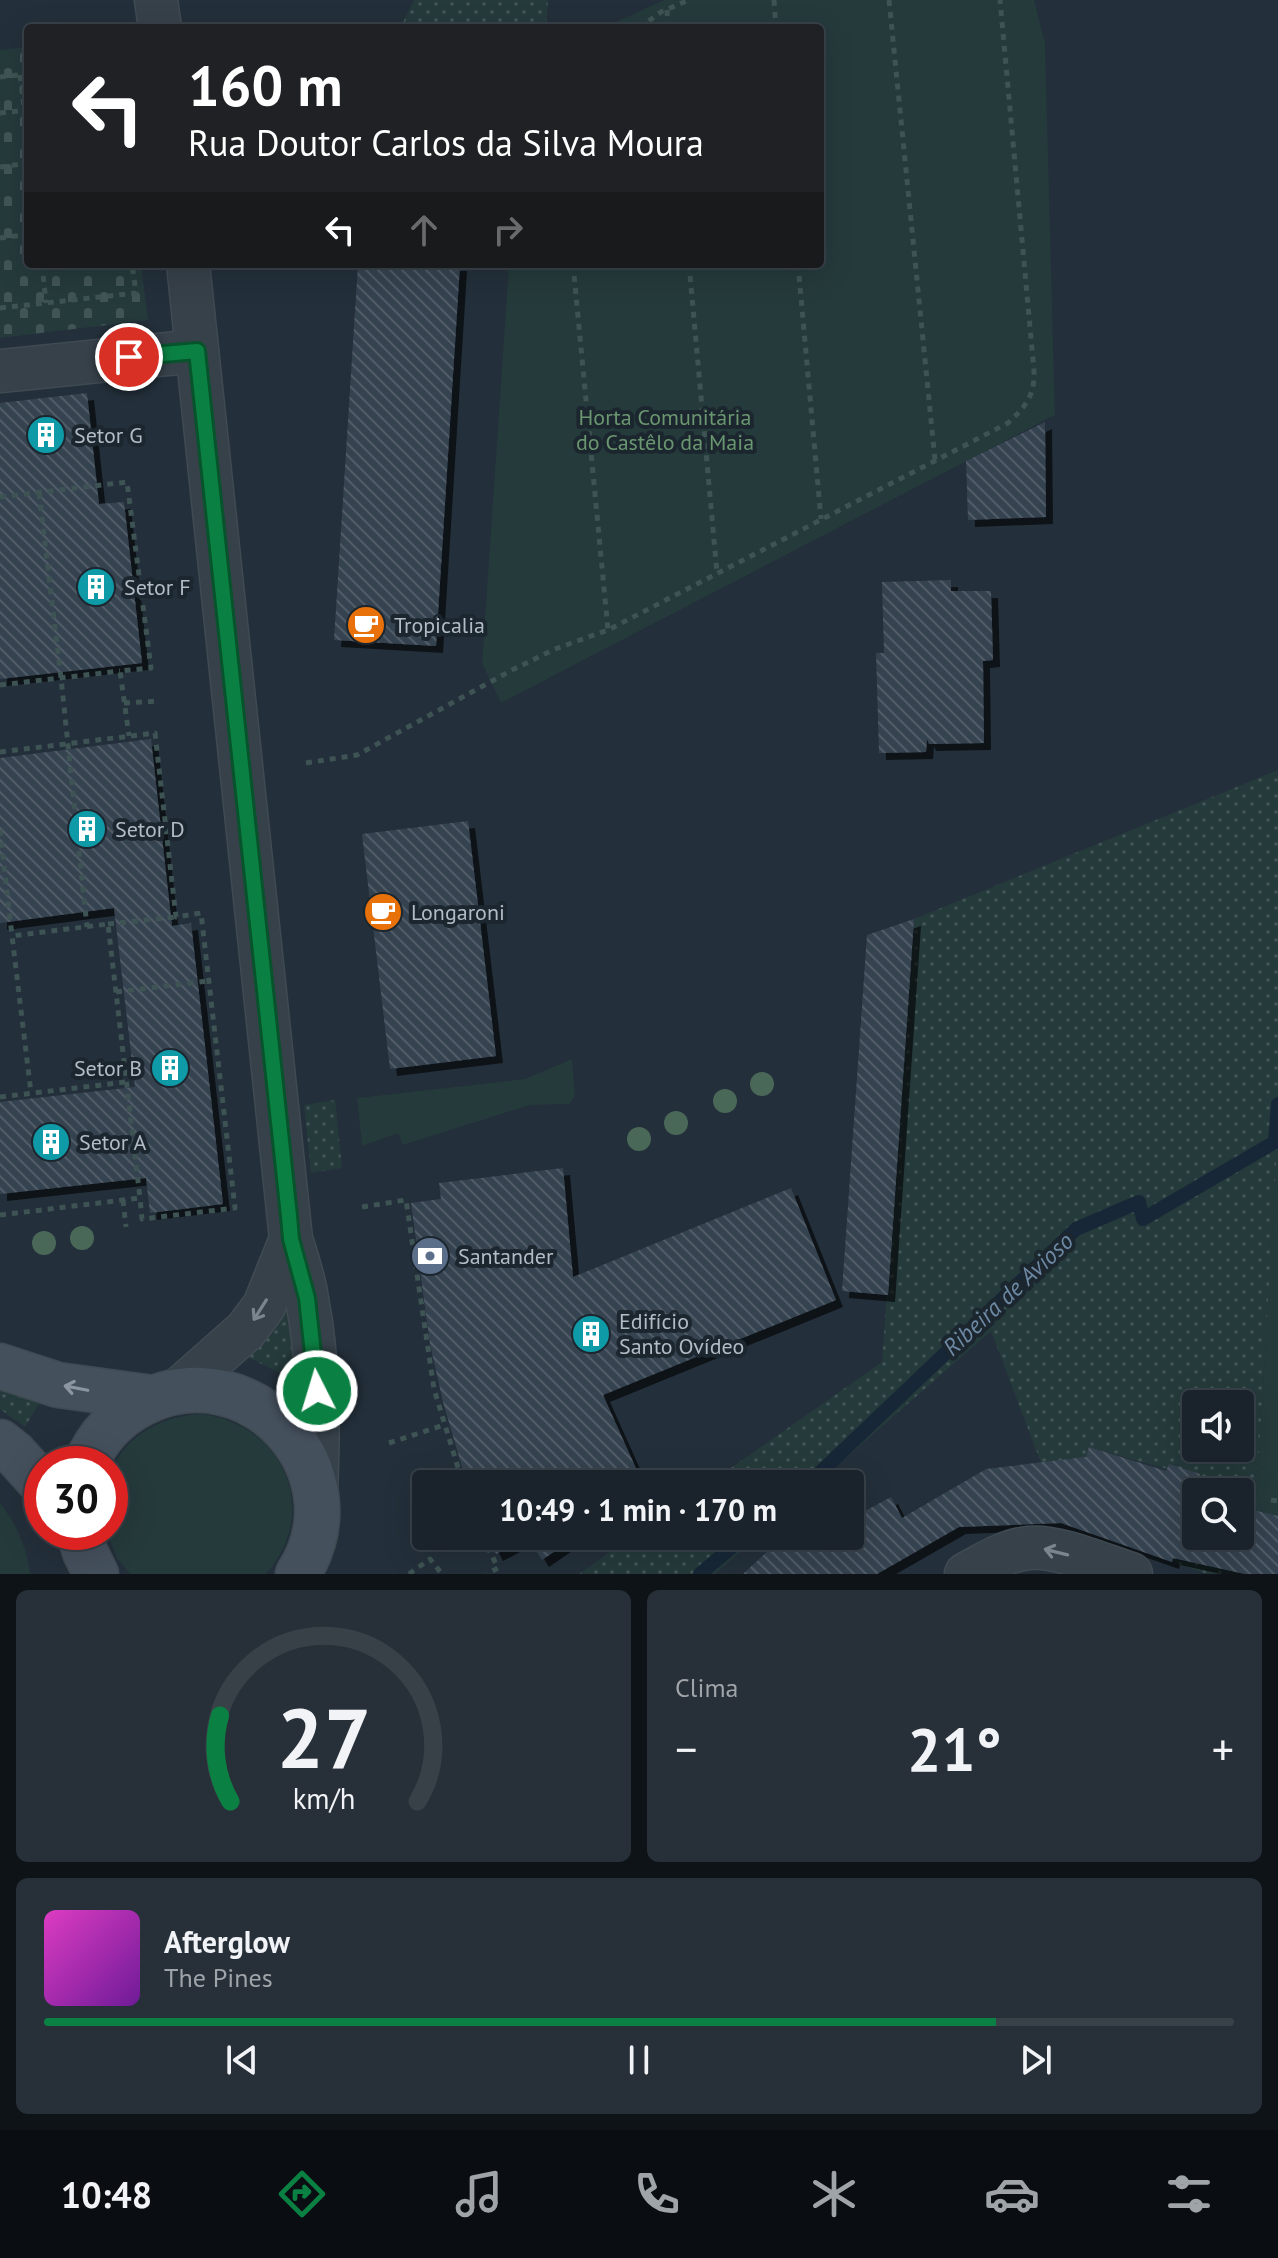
<!DOCTYPE html>
<html lang="pt">
<meta charset="utf-8">
<style>
body{margin:0;font-family:"PT Sans",sans-serif;background:#272f38;color:#f1f3f6;height:100vh;display:flex;flex-direction:column;font-size:30px;white-space:nowrap}
*{box-sizing:border-box;margin:0}
p{font-size:26px;color:#9fa4a9}
.icon{flex:none;width:44px;height:44px;fill:none;stroke:currentColor;stroke-width:2;stroke-linecap:round;stroke-linejoin:round}
.map{position:relative;height:1574px;overflow:hidden}
.drawer{display:flex;flex-direction:column;gap:16px;padding:16px;background:#0e1318;flex:1}
.drawer>*{flex:none}
.top-card{position:absolute;left:24px;top:24px;width:800px;height:244px;border-radius:8px;box-shadow:0 8px 32px #0002,0 0 0 2px #384048;background:#202124;color:#fff;overflow:hidden}
.tools{position:absolute;left:1182px;top:1390px;display:grid;gap:16px}
.tools a{display:grid;place-items:center;width:72px;height:72px;border-radius:8px;background:#1a232c;box-shadow:0 8px 32px #0002,0 0 0 2px #384048;font-size:40px}
.speed{position:absolute;left:24px;top:1446px;display:flex;gap:16px;font-size:40px;font-weight:700;text-align:center}
.speed>*{display:grid;place-content:center;width:104px;height:104px;border-radius:50%;background:#1a232c;box-shadow:0 8px 32px #0002,0 0 0 2px #384048;line-height:1}
.speed .limit{border:12px solid #d22;background:#fff;color:#111}
.pin{position:absolute;display:grid;place-items:center;width:68px;height:68px;color:#fff;margin:-34px;border:4px solid #fff;border-radius:50%;box-shadow:0 2px 8px #0007}
.me{position:absolute;width:88px;margin:-44px;rotate:355deg;stroke-linejoin:round;filter:drop-shadow(0 0 6px #0008)}
.turn{display:flex;align-items:center;gap:28px;height:168px;padding:0 32px;font-size:36px}
.turn .icon{width:104px;height:104px;stroke-width:2.5}
.turn b{display:block;font-size:56px;line-height:68px}
.lanes{display:flex;align-items:center;height:76px;padding:0 32px;background:#0003;justify-content:center;gap:40px;direction:ltr}
.lanes .off{opacity:.35}
.big{font-size:60px;font-weight:600;line-height:1.1}
.drawer .widget{flex:1;display:flex;flex-direction:column;justify-content:center;gap:12px;min-width:0;padding:0 28px;border-radius:12px;background:#272f38}
.drawer .dial{align-items:center;gap:0}
.dial svg{height:208px;overflow:visible;fill:none;stroke:#384048;stroke-width:7;stroke-linecap:round;text-anchor:middle}
.dial text{fill:#f1f3f6;stroke:none}
.song{display:flex;align-items:center;gap:24px}
.cover{width:96px;height:96px;border-radius:12px;background:linear-gradient(135deg,hsl(310 70% 55%),hsl(280 70% 35%))}
.played{height:8px;border-radius:4px;background:linear-gradient(90deg,#0b8043 80%,#384048 80%)}
.keys{display:flex;justify-content:space-around;direction:ltr}
.heat{display:flex;justify-content:space-between;align-items:center;font-size:44px;direction:ltr}
.drawer .tiles{flex:1;display:grid;gap:16px;grid-template-columns:1fr 1fr}
.widget:last-child{grid-column:span 2}
.trip{position:absolute;left:412px;top:1470px;width:452px;height:80px;border-radius:8px;background:#1a232c;box-shadow:0 8px 32px #0002,0 0 0 2px #384048;font-weight:600;line-height:80px;text-align:center}
.tabs{display:flex;height:128px;justify-content:space-around;align-items:center;background:#0a0e12;color:#9fa4a9}
.tabs .icon{width:56px;height:56px}
.tabs .current{color:#0b8043}
.tabs b{font-size:36px;color:#f1f3f6}
.map>svg:first-child{display:block}
.grass{fill:url(#grass-dots);fill-rule:evenodd}
.cemetery{fill:url(#cemetery-stones)}
.green{fill:#253a3b}
.lines{fill:none;stroke-linecap:round;stroke-linejoin:round}
.stream{stroke:#172737;stroke-width:14}
.building{fill:url(#building-back-hatch);filter:url(#shadow)}
.minor-casing{stroke:#404a53;stroke-width:45}
.secondary-casing{stroke:#404a53;stroke-width:47}
.path{stroke:#3e5353;stroke-width:5;stroke-dasharray:6 6;stroke-linecap:butt}
.minor{stroke:#37414a;stroke-width:42}
.secondary{stroke:#45505d;stroke-width:44}
.tree{fill:#4a6858}
.oneway{stroke:#7b858e}
.oneway2{stroke:#8c96a1}
.route-casing{stroke:#07532c;stroke-width:20}
.route{stroke:#0b8043;stroke-width:14}
.labels{text-anchor:middle;dominant-baseline:central;stroke-width:8;stroke-linejoin:round;paint-order:stroke}
.park-label{font-size:22px;fill:#6a9670;stroke:#1c262f}
.poi-label{font-size:22px;fill:#b2bcc6;stroke:#1c262f;text-anchor:start}
.water-label{font-size:24px;font-style:italic;fill:#6d89a3;stroke:#1c262f}
</style>
<div class="map">
<svg width="1278" height="1574" viewBox="0 0 1278 1574">
<defs>
<pattern id="grass-dots" width="8" height="8" patternUnits="userSpaceOnUse" patternTransform="scale(2)"><rect width="8" height="8" fill="#253a3b"/><path d="M2 2h.1M6 6h.1" fill="none" stroke="#425556" stroke-width="1.8" stroke-linecap="round"/></pattern>
<pattern id="cemetery-stones" width="16" height="16" patternUnits="userSpaceOnUse" patternTransform="scale(2)"><rect width="16" height="16" fill="#253a3b"/><path d="M2 7V4a2 2 0 0 1 4 0v3zM10 15v-3a2 2 0 0 1 4 0v3z" fill="#425556"/></pattern>
<pattern id="building-back-hatch" width="6" height="6" patternUnits="userSpaceOnUse" patternTransform="scale(2)"><rect width="6" height="6" fill="#364350"/><path d="M-1 5l2 2M0 0l6 6M5-1l2 2" fill="none" stroke="#515c68"/></pattern>
<filter id="shadow"><feDropShadow dx="7" dy="7" stdDeviation="0" flood-color="#0009"/></filter>
</defs>
<rect width="100%" height="100%" fill="#232f3a"/>
<g class="grass">
<polygon points="414,0 548,0 546,28 400,28"/>
<path d="M1278,770V1140L1257,1493L1230,1574H1207L1172,1562L1200,1475L1169,1464L1167,1469L1089,1447L1080,1475L1047,1479L991,1331L816,1484H708L882,1362L914,919ZM1196,1404H1240V1448H1196ZM1196,1492H1240V1536H1196Z"/>
<polygon points="335,1100 342,1168 311,1173 304,1105"/>
<polygon points="285,1306 288,1306 299,1382 247,1357"/>
<polygon points="0,1387 41,1400 25,1427 0,1409"/>
<polygon points="633,1536 758,1536 715,1574 579,1574"/>
</g>
<polygon class="cemetery" points="28,47 28,264 141,264 148,320 0,338 0,50"/>
<g class="green">
<polygon points="664,0 1034,0 1045,43 1055,415 501,703 482,663 509,264 820,264 820,28 603,28"/>
<polygon points="572,1059 575,1096 569,1104 530,1105 403,1145 398,1133 362,1146 357,1098 525,1079"/>
<polygon points="1278,1134 1278,1574 1230,1574 1257,1493"/>
<path d="M201,1414C283,1424 322,1510 266,1574H130L117,1558L107,1532H110V1475C124,1435 162,1416 201,1414Z"/>
<path d="M0,1503C17,1525 27,1547 30,1574H0Z"/>
</g>
<g class="lines">
<g class="stream">
<polyline points="808,1484 1076,1229 1139,1202 1143,1219 1275,1142 1278,1104"/>
<polyline points="700,1574 745,1536"/>
</g>
</g>
<g class="building">
<polygon points="358,264 460,264 436,646 334,640"/>
<polygon points="87,393 99,504 124,502 142,663 0,679 0,403"/>
<polygon points="1045,422 1046,517 968,520 966,461"/>
<polygon points="951,580 951,591 991,591 993,660 983,661 984,743 929,744 927,739 926,752 879,753 876,653 884,653 882,582"/>
<polygon points="151,739 172,926 191,923 223,1204 150,1213 146,1178 0,1194 0,1102 135,1087 114,908 0,923 0,758"/>
<polygon points="468,821 496,1056 390,1069 362,834"/>
<polygon points="914,919 888,1295 842,1291 867,935"/>
<polygon points="563,1168 573,1277 791,1188 836,1300 603,1395 643,1484 467,1484 443,1402 430,1344 411,1203 441,1199 439,1183"/>
<polygon points="1089,1447 1166,1471 1169,1464 1200,1474 1193,1495 1196,1496 1196,1536 1240,1536 1240,1507 1278,1516 1278,1574 1245,1574 1173,1558 1172,1562 1061,1523 959,1527 877,1574 743,1574 784,1536 805,1536 808,1541 817,1536 850,1536 850,1519 891,1497 902,1518 986,1469 1086,1457"/>
<polygon points="487,1536 577,1536 542,1560 528,1537 496,1554"/>
</g>
<g class="lines">
<g class="minor-casing">
<g id="minor">
<polyline points="156,0 160,28"/>
<path d="M188,264L291,1239C297,1258 304,1278 307,1299C319,1362 319,1426 316,1490"/>
<polyline points="0,371 197,351"/>
<polyline points="177,1391 246,1330 264,1306 291,1239"/>
<path d="M966,1574C985,1564 1006,1550 1029,1548C1058,1545 1102,1565 1131,1574"/>
</g>
</g>
<g class="secondary-casing">
<g id="secondary">
<polyline points="0,1366 58,1385 153,1398"/>
<polyline points="0,1442 14,1453 42,1484"/>
<path d="M86,1464C97,1437 117,1416 143,1403C251,1349 363,1473 298,1574"/>
<polyline points="79,1532 85,1552 96,1574"/>
</g>
</g>
<g class="path">
<polyline points="774,0 776,28"/>
<polyline points="889,0 935,460"/>
<polyline points="667,10 668,28"/>
<polyline points="639,28 661,12 689,0"/>
<polyline points="20,75 28,140"/>
<polyline points="0,77 28,74"/>
<polyline points="0,113 28,110"/>
<polyline points="0,167 28,163"/>
<polyline points="0,238 24,235 28,232"/>
<polyline points="42,264 46,303"/>
<polyline points="573,264 608,630"/>
<polyline points="689,264 717,573"/>
<polyline points="798,264 821,519"/>
<polyline points="0,308 136,293 132,264"/>
<polyline points="39,493 61,678 87,927"/>
<polyline points="0,497 127,482 151,668 120,671 129,736"/>
<polyline points="0,685 120,671"/>
<polyline points="124,703 159,701"/>
<polyline points="0,752 155,733 176,917 201,913 235,1208 142,1219 140,1198"/>
<path d="M306,763L357,755L512,670L555,649L608,630L1008,423C1025,407 1035,396 1034,371L1000,0"/>
<polyline points="0,830 12,936"/>
<polyline points="108,924 176,917"/>
<polyline points="116,992 208,981"/>
<polyline points="0,1097 126,1082"/>
<polyline points="123,1200 126,1227"/>
<polyline points="362,1207 406,1200 434,1389 463,1484"/>
<polyline points="0,1215 140,1198 108,924 12,936 31,1093"/>
<polyline points="389,1443 444,1425"/>
<polyline points="1271,1500 1278,1501"/>
<polyline points="482,1536 498,1568 487,1574"/>
<polyline points="409,1574 430,1559 442,1574"/>
</g>
<use href="#minor" class="minor"/>
<use href="#secondary" class="secondary"/>
</g>
<g class="tree">
<circle cx="762" cy="1084" r="12"/>
<circle cx="725" cy="1101" r="12"/>
<circle cx="676" cy="1123" r="12"/>
<circle cx="639" cy="1139" r="12"/>
<circle cx="82" cy="1238" r="12"/>
<circle cx="44" cy="1243" r="12"/>
</g>
<defs><path id="oneway-shaft" d="M-6 0H5M1.5-3L5.5 0L1.5 3" fill="none" stroke-width="1.6" stroke-linecap="round" stroke-linejoin="round" transform="scale(2)"/></defs>
<g class="oneway">
<use href="#oneway-shaft" transform="translate(260 1310) rotate(122)"/>
<use href="#oneway-shaft" transform="translate(1056 1552) rotate(-166)"/>
</g>
<use class="oneway2" href="#oneway-shaft" transform="translate(76 1388) rotate(-169)"/>
<g class="lines">
<g class="route-casing">
<polyline id="route" points="129,357 197,351 289,1216 291,1239 307,1298 317,1391"/>
</g>
<use href="#route" class="route"/>
</g>
<defs>
<g id="building-disc" transform="scale(2)"><circle r="9.5" fill="#0f9aa8" stroke="#1c262f"/><path d="M-4-6H4V6H1V3H-1V6H-4ZM-2.5-4.3h1.7v1.8h-1.7ZM.8-4.3h1.7v1.8H.8ZM-2.5-1h1.7V.8h-1.7ZM.8-1h1.7V.8H.8Z" fill="#fff"/></g>
<g id="cafe-disc" transform="scale(2)"><circle r="9.5" fill="#e8710a" stroke="#1c262f"/><path d="M-5.5-4.5H6V0H3Q3 3.5 0 3.5H-2.5Q-5.5 3.5-5.5 0ZM3-3.2v2h1.7v-2ZM-6 4.5H4V6H-6Z" fill="#fff"/></g>
<g id="bank-disc" transform="scale(2)"><circle r="9.5" fill="#5c6f8a" stroke="#1c262f"/><path d="M-6-4H6V4H-6ZM0-2.3a2.3 2.3 0 1 0 0 4.6a2.3 2.3 0 1 0 0-4.6Z" fill="#fff"/></g>
</defs>
<g fill-rule="evenodd">
<use href="#building-disc" x="46" y="435"/>
<use href="#building-disc" x="96" y="587"/>
<use href="#cafe-disc" x="366" y="625"/>
<use href="#building-disc" x="87" y="829"/>
<use href="#cafe-disc" x="383" y="912"/>
<use href="#building-disc" x="170" y="1068"/>
<use href="#building-disc" x="51" y="1142"/>
<use href="#bank-disc" x="430" y="1256"/>
<use href="#building-disc" x="591" y="1334"/>
</g>
<g class="labels">
<g class="park-label">
<text x="665" y="417">Horta Comunitária<tspan x="665" dy="25">do Castêlo da Maia</tspan></text>
</g>
<g class="poi-label">
<text x="74" y="435">Setor G</text>
<text x="124" y="587">Setor F</text>
<text x="394" y="625">Tropicalia</text>
<text x="115" y="829">Setor D</text>
<text x="411" y="912">Longaroni</text>
<text x="142" y="1068" text-anchor="end">Setor B</text>
<text x="79" y="1142">Setor A</text>
<text x="458" y="1256">Santander</text>
<text x="619" y="1321">Edifício<tspan x="619" dy="25">Santo Ovídeo</tspan></text>
</g>
<g class="water-label">
<text transform="translate(1008 1294) rotate(-43)">Ribeira de Avioso</text>
</g>
</g>
</svg>
<div class="tools">
<a><svg class="icon" aria-label="sound" viewBox="0 0 24 24"><path d="M4 9h4l5-4v14l-5-4H4zM17 9q2 3 0 6"/></svg></a>
<a><svg class="icon" aria-label="search" viewBox="0 0 24 24"><circle cx="10" cy="10" r="6"/><path d="M15 15l6 6"/></svg></a>
</div>
<div class="speed"><div class="limit">30</div></div>
<div class="pin" style="left:129px;top:357px;background:#d93025"><svg class="icon" aria-label="arrive" viewBox="0 0 24 24"><path d="M6 21V4h12l-3 4 3 4H6"/></svg></div>
<svg class="me" style="left:317px;top:1391px" viewBox="-20 -20 40 40"><circle r="17" fill="#0b8043" stroke="#fff" stroke-width="3"/><path d="M0-11L8 9 0 5-8 9z" fill="#fff"/></svg>
<div class="trip">10:49 · 1 min · 170 m</div>
<div class="top-card">
<div class="turn"><svg class="icon" aria-label="left" viewBox="0 0 24 24"><path d="M17 20v-9H6M10 6l-5 5 5 5"/></svg><div><b>160 m</b>Rua Doutor Carlos da Silva Moura</div></div>
<div class="lanes"><svg class="icon" aria-label="left" viewBox="0 0 24 24"><path d="M17 20v-9H6M10 6l-5 5 5 5"/></svg><svg class="icon off" aria-label="ahead" viewBox="0 0 24 24"><path d="M12 20V5M6 11l6-6 6 6"/></svg><svg class="icon off" aria-label="right" viewBox="0 0 24 24"><path d="M7 20v-9h11M14 6l5 5-5 5"/></svg></div>
</div>
</div>
<section class="drawer">
<div class="tiles">
<div class="widget dial"><svg viewBox="0 0 100 80">
<path d="M14 69A42 42 0 1 1 86 69"/>
<path d="M14 69A42 42 0 0 1 10 36" stroke="#0b8043"/>
<text x="50" y="56" font-size="32" font-weight="700">27</text>
<text x="50" y="72" font-size="11">km/h</text>
</svg></div>
<div class="widget"><p>Clima</p>
<div class="heat"><a>−</a><b class="big">21°</b><a>+</a></div>
</div>
<div class="widget">
<div class="song"><i class="cover"></i><div><b>Afterglow</b><p>The Pines</p></div></div>
<div class="played"></div>
<div class="keys"><svg class="icon" aria-label="previous" viewBox="0 0 24 24"><path d="M18 5L8 12l10 7zM5 5v14"/></svg><svg class="icon" aria-label="pause" viewBox="0 0 24 24"><path d="M8 5v14M16 5v14"/></svg><svg class="icon" aria-label="next" viewBox="0 0 24 24"><path d="M6 5l10 7-10 7zM19 5v14"/></svg></div>
</div>
</div>
</section>
<nav class="tabs">
<b>10:48</b>
<svg class="icon current" aria-label="directions" viewBox="0 0 24 24"><path d="M12 3l9 9-9 9-9-9zM9 14v-3h6M13 9l2 2-2 2"/></svg>
<svg class="icon" aria-label="music" viewBox="0 0 24 24"><path d="M9 18V5l10-2v13"/><circle cx="6" cy="18" r="3"/><circle cx="16" cy="16" r="3"/></svg>
<svg class="icon" aria-label="phone" viewBox="0 0 24 24"><path d="M5 4h4l2 5-3 2q2 4 5 5l2-3 5 2v4C11 20 4 13 5 4z"/></svg>
<svg class="icon" aria-label="climate" viewBox="0 0 24 24"><path d="M12 3v18M4 7l16 10M4 17L20 7"/></svg>
<svg class="icon" aria-label="car" viewBox="0 0 24 24"><path d="M5 17H2v-5l4-1 3-4h7l3 4 3 1v5h-3M9 17h6M6 11h13"/><circle cx="7" cy="17" r="2"/><circle cx="17" cy="17" r="2"/></svg>
<svg class="icon" aria-label="filters" viewBox="0 0 24 24"><path d="M4 7h16M4 17h16"/><circle cx="9" cy="7" r="2"/><circle cx="15" cy="17" r="2"/></svg>
</nav>
